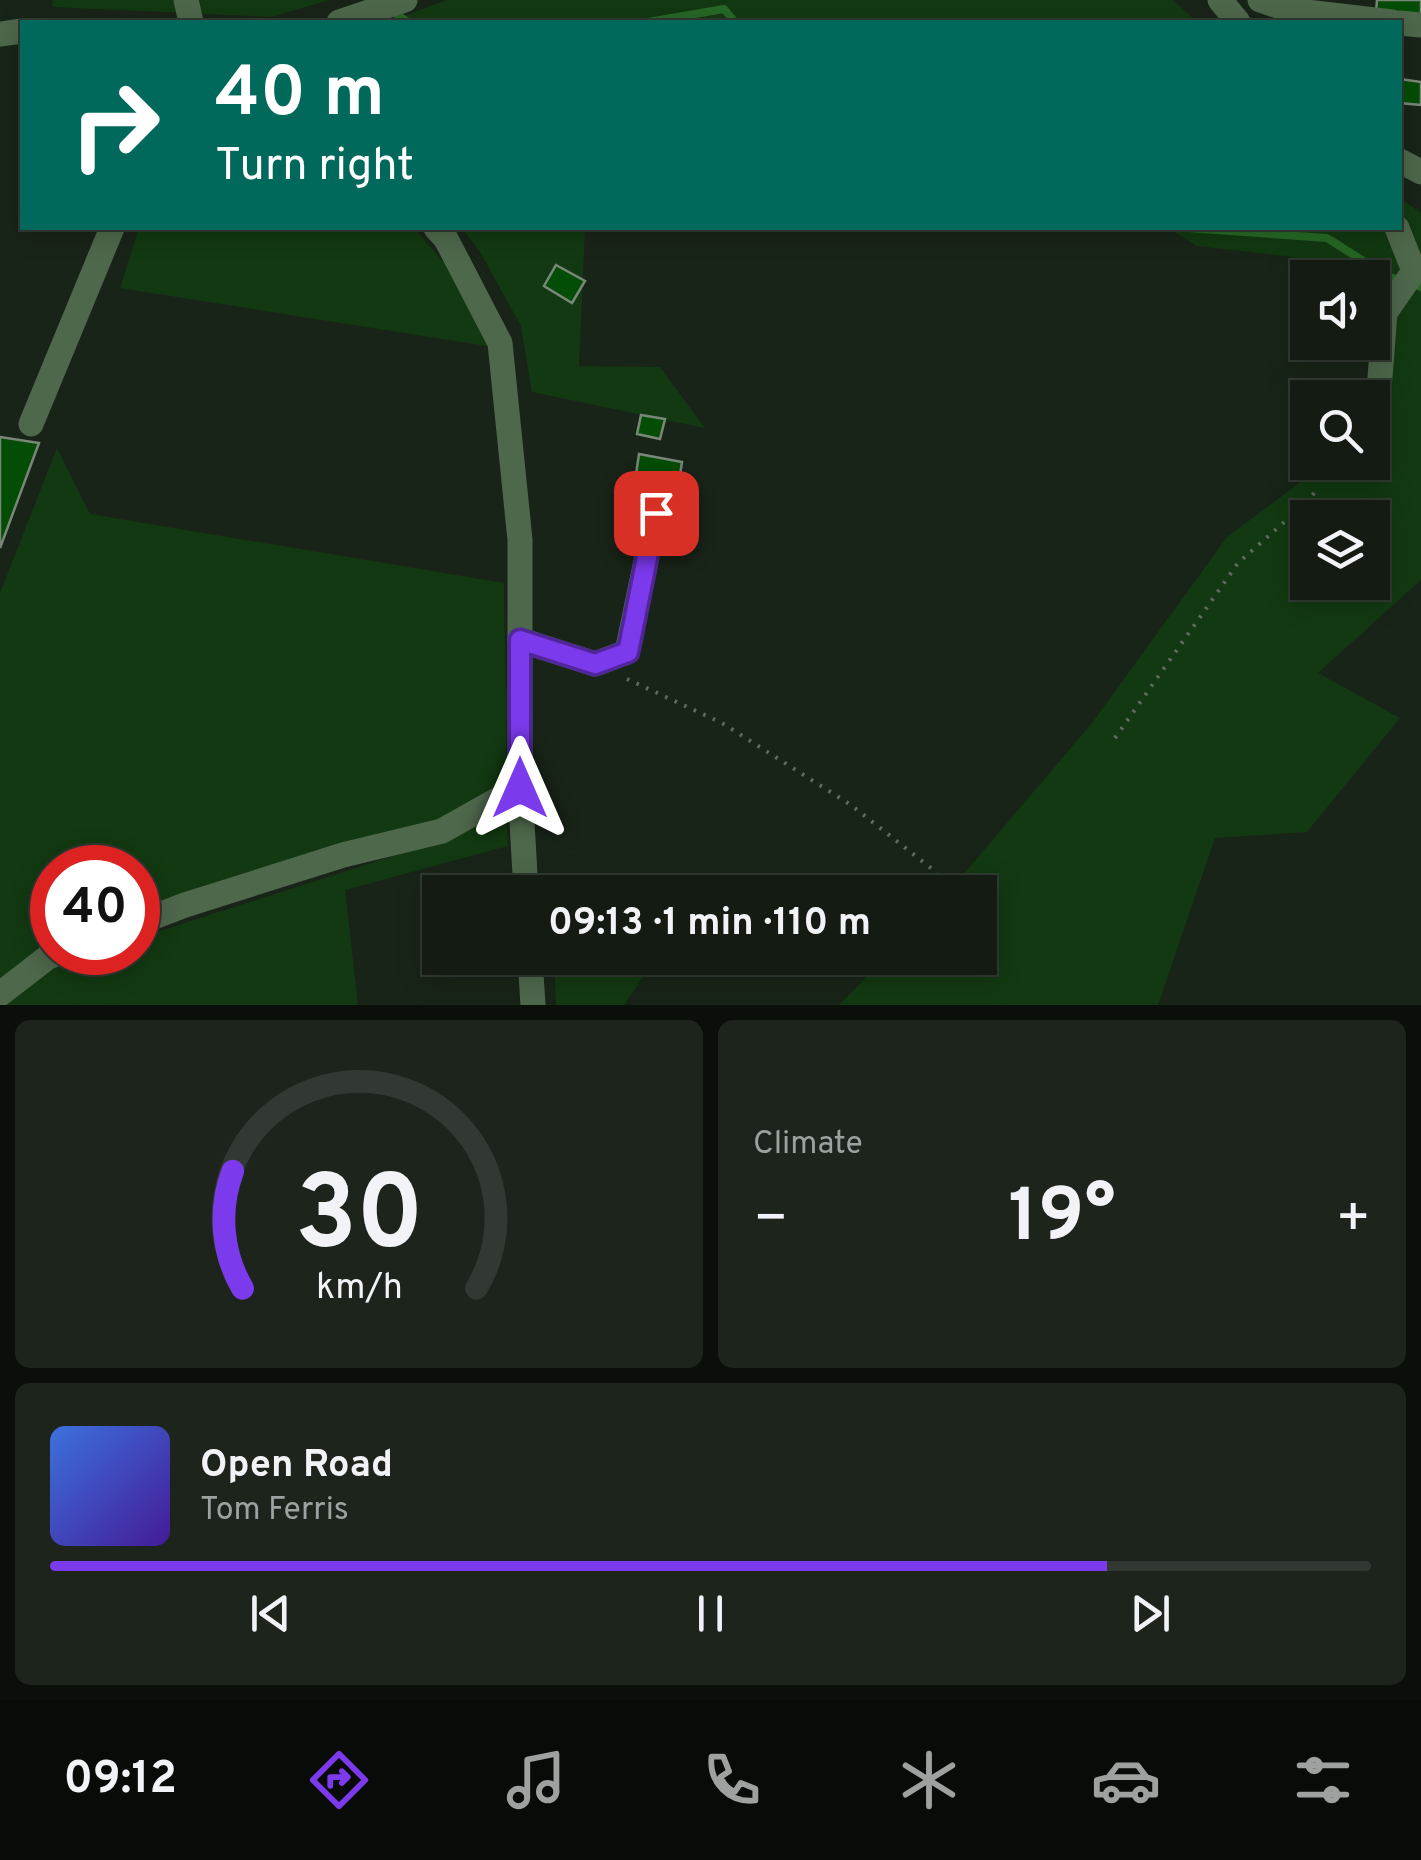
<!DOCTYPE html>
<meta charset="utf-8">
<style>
body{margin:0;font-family:Overpass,sans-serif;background:#1c241b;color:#f1f3f6;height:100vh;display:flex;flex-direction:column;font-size:38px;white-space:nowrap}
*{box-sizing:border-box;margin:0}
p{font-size:32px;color:#9da19f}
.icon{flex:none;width:55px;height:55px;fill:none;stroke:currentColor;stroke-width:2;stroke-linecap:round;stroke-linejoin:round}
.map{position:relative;height:1005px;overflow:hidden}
.sheet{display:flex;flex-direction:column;gap:15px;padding:15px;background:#0a0f0a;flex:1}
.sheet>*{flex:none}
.guide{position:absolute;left:20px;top:20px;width:1382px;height:210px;border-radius:0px;box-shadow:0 5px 25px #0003,0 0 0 2px #323932;background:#00695c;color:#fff;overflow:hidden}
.tools{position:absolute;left:1290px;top:260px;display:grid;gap:20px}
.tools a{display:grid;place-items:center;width:100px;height:100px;border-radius:0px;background:#131b12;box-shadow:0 5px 25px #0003,0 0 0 2px #323932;font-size:50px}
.speed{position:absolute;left:30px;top:845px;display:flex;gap:20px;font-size:50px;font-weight:700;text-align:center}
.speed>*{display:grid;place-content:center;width:130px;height:130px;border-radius:50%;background:#131b12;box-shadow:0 5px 25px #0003,0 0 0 2px #323932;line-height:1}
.speed .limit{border:15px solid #d22;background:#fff;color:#111}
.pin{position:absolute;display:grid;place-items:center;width:85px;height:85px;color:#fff;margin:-42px;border-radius:20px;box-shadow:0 5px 15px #0006}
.me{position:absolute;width:110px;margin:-55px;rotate:0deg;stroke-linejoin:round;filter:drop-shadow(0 0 8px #0008)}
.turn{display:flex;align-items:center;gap:35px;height:210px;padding:0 30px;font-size:45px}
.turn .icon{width:130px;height:130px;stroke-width:2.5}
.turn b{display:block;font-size:70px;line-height:85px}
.big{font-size:75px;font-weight:700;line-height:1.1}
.sheet .widget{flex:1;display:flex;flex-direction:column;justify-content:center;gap:15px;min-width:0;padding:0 35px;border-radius:15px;background:#1c241b}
.sheet .dial{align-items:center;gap:0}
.dial svg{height:260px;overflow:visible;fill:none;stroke:#323932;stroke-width:7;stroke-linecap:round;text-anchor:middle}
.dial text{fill:#f1f3f6;stroke:none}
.song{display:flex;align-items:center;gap:30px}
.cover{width:120px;height:120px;border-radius:15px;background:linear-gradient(135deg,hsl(220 70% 55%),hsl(260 70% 35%))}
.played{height:10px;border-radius:5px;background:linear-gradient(90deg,#7c3aed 80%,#323932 80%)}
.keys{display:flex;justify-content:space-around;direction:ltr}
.heat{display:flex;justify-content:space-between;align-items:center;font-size:55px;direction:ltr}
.sheet .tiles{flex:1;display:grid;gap:15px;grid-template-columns:1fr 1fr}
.widget:last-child{grid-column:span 2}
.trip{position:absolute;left:422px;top:875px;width:575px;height:100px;border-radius:0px;background:#131b12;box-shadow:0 5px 25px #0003,0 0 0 2px #323932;font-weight:700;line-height:100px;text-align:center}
.tab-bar{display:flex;height:160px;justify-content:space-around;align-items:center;background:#080b07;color:#9da19f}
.tab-bar .icon{width:70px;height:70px}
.tab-bar .on{color:#7c3aed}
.tab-bar b{font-size:45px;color:#f1f3f6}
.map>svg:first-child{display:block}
.green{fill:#123911;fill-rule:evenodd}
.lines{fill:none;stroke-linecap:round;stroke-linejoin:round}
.stream{stroke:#276826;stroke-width:8}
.building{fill:#044d06;stroke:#798778;stroke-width:2.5}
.path{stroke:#616b60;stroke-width:4;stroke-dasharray:2.5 8;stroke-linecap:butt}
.minor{stroke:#4e684c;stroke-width:25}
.route-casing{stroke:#51269a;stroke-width:25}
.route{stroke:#7c3aed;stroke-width:18}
</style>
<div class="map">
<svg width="1421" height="1005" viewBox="0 0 1421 1005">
<rect width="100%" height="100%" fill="#192418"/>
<g class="green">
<polygon points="52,0 329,0 272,17 53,7"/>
<polygon points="447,0 1173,0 1197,22 388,22"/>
<polygon points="1400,198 1421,213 1421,271 1380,304 1373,300 1372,278 1331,277 1293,257 1197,246 1168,228 1400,228"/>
<polygon points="139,228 414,228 447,266 493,347 120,288"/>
<polygon points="462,228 585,228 579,366 660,367 705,428 532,392 521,326 480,252"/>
<path d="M1421,281V580L1318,673L1400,718L1307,832L1215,838L1158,1005H839L885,958H980V892H939L936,872L962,876L1092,723L1227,537L1302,481L1345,478L1353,463L1372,462L1373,427L1392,391L1395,316ZM1308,518H1372V582H1308Z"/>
<polygon points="57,448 90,514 504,583 507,787 439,825 138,918 138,868 52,868 52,944 0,981 0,593"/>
<path d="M505,806L508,846L345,890L358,1005H0C56,963 66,953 138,952V938L443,840Z"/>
<polygon points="554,958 656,958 624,1005 556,1005"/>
</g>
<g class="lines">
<g class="stream">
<polyline points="392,11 408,22"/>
<polyline points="648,22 724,9 735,22"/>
<polyline points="1188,228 1327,238 1387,276 1421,287"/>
</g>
</g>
<g class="building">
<polygon points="1377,0 1421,0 1421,16 1376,13"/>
<polygon points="1400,79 1421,82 1421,105 1400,103"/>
<polygon points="556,265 585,281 572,303 544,286"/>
<polygon points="641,415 665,419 660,439 637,434"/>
<polygon points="0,437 39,443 0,548"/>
<polygon points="639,454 682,462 678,488 664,486 662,500 647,498 649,483 635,481"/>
</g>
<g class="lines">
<g class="path">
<polyline points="627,679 722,723 851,805 936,872"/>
<polyline points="1115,738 1238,563 1307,502 1318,488"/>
</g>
<g class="minor">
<polyline points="186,0 191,22"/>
<polyline points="1220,0 1238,22"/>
<polyline points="1260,0 1290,10 1392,22"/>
<polyline points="339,22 405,0"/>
<polyline points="1400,23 1421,25"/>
<polyline points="0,34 22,31"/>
<polyline points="1400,161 1421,172"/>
<polyline points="436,228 446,239 500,343 520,540 520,787 526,892"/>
<polyline points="1397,228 1414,271"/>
<polyline points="1372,401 1379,390 1385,313 1414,271 1421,271"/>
<polyline points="31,424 112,228"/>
<polyline points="1333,468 1337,462"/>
<polyline points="520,640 595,664 627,652 656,513"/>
<polyline points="138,923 185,905 343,855 442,831 520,787"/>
<polyline points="530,958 533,1005"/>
<polyline points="0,994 48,957 61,952"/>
</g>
</g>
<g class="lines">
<g class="route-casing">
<polyline id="route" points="520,788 520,640 595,664 628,652 656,513"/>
</g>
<use href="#route" class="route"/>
</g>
</svg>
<div class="tools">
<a><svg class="icon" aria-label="sound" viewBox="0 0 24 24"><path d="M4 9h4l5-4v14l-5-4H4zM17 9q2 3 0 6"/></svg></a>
<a><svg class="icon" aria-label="search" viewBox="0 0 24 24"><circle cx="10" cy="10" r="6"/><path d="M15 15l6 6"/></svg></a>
<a><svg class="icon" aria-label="layers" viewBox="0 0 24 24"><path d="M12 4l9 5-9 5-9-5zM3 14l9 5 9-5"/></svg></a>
</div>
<div class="speed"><div class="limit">40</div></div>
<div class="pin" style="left:656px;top:513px;background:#d93025"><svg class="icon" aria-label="arrive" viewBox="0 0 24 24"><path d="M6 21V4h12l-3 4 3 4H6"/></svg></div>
<svg class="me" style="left:520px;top:788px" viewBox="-20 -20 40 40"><path d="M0-17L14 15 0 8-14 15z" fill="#7c3aed" stroke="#fff" stroke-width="4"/></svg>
<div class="trip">09:13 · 1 min · 110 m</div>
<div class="guide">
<div class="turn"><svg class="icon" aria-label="right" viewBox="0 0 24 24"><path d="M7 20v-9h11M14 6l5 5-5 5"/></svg><div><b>40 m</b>Turn right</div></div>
</div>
</div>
<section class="sheet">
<div class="tiles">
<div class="widget dial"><svg viewBox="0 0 100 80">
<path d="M14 69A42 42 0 1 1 86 69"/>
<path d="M14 69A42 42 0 0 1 11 33" stroke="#7c3aed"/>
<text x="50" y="56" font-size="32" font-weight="700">30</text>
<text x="50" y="72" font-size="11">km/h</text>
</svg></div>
<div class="widget"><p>Climate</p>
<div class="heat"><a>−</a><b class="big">19°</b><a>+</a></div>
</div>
<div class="widget">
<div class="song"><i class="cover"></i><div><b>Open Road</b><p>Tom Ferris</p></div></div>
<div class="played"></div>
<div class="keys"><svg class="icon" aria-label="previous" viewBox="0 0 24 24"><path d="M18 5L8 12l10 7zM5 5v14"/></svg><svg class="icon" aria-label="pause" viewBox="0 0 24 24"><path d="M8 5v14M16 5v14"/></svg><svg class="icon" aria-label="next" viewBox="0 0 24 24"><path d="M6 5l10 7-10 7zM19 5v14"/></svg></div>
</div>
</div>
</section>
<nav class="tab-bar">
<b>09:12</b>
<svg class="icon on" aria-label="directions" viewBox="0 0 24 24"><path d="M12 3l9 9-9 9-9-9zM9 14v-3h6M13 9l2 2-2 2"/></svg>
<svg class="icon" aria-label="music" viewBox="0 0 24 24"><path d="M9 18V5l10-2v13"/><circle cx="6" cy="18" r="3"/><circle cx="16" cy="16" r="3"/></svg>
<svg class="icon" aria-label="phone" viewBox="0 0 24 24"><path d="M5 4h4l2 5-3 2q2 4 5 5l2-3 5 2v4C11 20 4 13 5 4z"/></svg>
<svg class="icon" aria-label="climate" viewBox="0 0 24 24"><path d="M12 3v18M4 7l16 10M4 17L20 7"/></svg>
<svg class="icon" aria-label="car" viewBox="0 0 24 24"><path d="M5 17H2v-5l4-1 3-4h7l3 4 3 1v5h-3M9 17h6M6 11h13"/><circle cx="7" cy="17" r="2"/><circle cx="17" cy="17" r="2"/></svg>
<svg class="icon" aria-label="filters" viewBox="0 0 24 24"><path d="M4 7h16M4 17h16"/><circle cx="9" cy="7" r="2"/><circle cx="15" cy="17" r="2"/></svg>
</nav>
